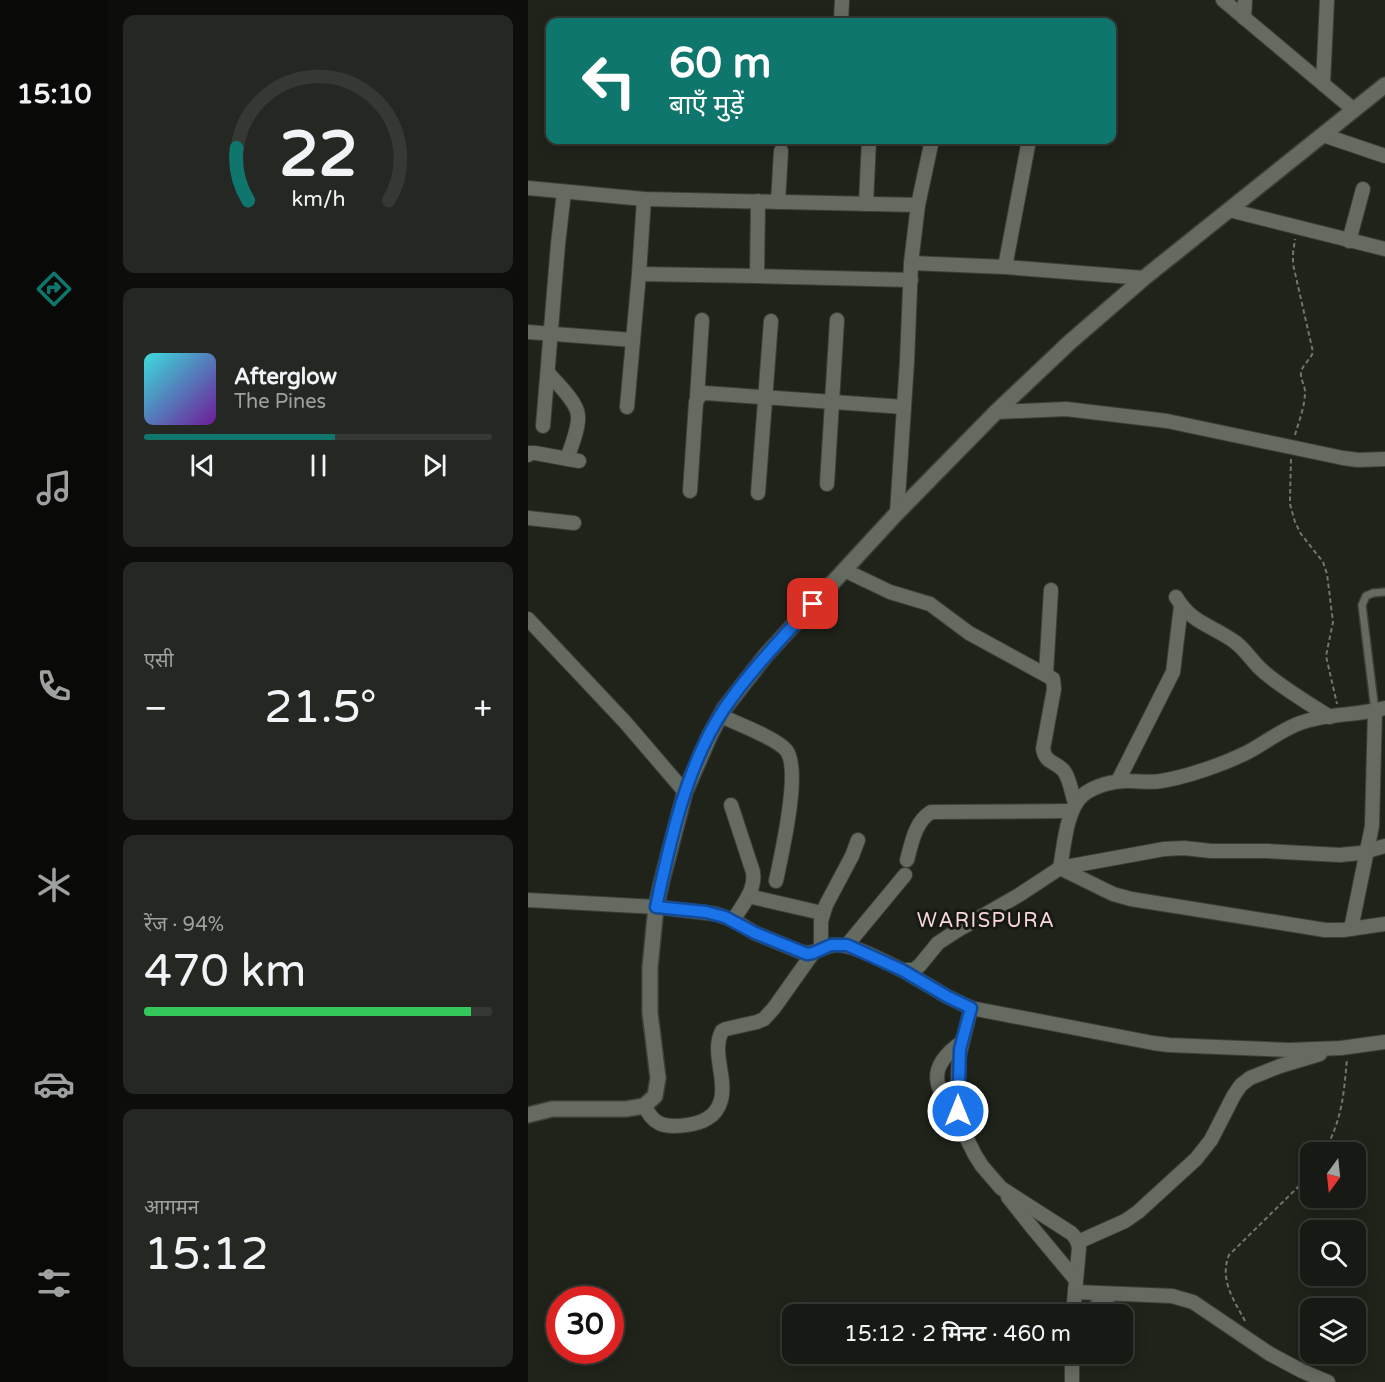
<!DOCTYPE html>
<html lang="hi">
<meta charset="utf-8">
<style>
body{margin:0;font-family:"Varela Round","Noto Sans Devanagari",sans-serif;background:#242722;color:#f1f3f6;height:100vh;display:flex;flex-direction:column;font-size:22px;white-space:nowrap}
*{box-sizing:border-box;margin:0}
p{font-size:20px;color:#9ea1a0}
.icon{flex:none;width:33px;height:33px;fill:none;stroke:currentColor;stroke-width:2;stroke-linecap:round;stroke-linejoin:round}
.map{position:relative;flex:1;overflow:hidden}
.sheet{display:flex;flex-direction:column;gap:15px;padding:15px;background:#0d0e0b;width:420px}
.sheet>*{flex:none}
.banner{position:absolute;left:18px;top:18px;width:570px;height:126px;border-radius:12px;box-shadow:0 3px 15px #0003,0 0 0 2px #363834;background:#0f766e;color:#fff;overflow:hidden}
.needle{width:39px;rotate:195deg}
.controls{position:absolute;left:772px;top:1142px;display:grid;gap:12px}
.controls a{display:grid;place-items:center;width:66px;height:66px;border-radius:12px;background:#171a14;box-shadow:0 3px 15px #0003,0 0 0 2px #363834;font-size:30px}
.speed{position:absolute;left:18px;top:1286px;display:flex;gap:12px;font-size:30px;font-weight:700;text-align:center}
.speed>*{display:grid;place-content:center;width:78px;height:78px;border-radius:50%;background:#171a14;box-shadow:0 3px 15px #0003,0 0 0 2px #363834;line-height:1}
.speed .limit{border:9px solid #d22;background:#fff;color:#111}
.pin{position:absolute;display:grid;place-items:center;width:51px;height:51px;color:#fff;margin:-26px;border-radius:12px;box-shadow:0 3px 9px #0006}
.me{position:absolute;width:66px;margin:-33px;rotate:0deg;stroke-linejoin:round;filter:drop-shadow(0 0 4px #0008)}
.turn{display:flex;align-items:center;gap:21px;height:126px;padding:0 24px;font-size:27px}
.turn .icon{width:78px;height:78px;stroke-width:2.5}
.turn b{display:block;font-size:42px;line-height:51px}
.big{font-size:45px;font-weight:600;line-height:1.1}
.sheet .widget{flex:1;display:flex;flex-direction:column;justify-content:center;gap:9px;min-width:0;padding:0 21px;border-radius:12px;background:#242722}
.sheet .dial{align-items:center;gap:0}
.dial svg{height:156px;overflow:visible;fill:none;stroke:#363834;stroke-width:7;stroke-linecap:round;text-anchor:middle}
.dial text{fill:#f1f3f6;stroke:none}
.song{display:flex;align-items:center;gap:18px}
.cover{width:72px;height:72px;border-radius:9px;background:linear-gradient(135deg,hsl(180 70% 55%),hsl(280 70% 35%))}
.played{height:6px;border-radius:3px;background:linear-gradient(90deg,#0f766e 55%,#363834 55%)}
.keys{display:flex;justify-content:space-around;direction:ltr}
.heat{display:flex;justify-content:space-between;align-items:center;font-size:33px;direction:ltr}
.charge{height:9px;border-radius:4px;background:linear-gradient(90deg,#34c759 94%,#363834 0)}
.trip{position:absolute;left:254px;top:1304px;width:351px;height:60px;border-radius:12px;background:#171a14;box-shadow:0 3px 15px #0003,0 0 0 2px #363834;font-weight:600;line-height:60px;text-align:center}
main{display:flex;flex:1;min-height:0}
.dock{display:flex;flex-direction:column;width:108px;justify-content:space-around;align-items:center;background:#090a08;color:#9ea1a0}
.dock .icon{width:42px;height:42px}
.dock .current{color:#0f766e}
.dock b{font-size:27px;color:#f1f3f6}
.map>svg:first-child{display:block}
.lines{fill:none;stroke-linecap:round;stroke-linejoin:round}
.service-casing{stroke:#3c3f39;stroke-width:10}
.minor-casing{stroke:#3c3f39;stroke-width:16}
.tertiary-casing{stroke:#3c3f39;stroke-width:18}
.path{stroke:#72756e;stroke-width:2;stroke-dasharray:4.5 3;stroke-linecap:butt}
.service{stroke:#666b61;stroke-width:7}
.minor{stroke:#666b61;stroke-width:14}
.tertiary{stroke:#666b61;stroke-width:15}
.route-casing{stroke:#114b97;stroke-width:15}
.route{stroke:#1a73e8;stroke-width:10}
.labels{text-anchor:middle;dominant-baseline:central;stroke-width:6;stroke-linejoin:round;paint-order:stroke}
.quarter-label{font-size:20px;letter-spacing:1.5px;fill:#f8d6df;stroke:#151911}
</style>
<main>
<nav class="dock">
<b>15:10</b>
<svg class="icon current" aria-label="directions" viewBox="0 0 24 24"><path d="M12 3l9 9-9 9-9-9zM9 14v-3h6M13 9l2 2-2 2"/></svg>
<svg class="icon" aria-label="music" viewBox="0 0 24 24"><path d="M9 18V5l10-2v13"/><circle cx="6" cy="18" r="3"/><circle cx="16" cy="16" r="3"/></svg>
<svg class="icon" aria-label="phone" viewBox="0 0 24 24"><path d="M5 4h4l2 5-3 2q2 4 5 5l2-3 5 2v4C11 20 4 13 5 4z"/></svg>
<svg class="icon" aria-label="climate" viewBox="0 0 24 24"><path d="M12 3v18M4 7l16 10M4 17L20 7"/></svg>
<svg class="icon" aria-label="car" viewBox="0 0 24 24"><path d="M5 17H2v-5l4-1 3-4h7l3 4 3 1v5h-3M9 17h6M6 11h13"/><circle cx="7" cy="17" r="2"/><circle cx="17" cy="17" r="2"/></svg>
<svg class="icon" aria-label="filters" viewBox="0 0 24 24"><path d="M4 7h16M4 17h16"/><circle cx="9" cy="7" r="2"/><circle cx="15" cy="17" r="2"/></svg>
</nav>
<section class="sheet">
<div class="widget dial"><svg viewBox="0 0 100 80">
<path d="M14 69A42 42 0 1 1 86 69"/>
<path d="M14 69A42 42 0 0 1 8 42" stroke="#0f766e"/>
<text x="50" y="56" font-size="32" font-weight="700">22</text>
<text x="50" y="72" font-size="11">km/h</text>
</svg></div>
<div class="widget">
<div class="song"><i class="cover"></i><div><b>Afterglow</b><p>The Pines</p></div></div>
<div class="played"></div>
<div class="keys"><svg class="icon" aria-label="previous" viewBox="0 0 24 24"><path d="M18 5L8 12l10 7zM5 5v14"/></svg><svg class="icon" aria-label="pause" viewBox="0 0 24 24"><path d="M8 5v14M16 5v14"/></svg><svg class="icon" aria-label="next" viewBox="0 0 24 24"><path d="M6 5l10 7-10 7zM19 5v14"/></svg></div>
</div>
<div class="widget"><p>एसी</p>
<div class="heat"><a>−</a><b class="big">21.5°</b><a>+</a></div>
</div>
<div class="widget"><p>रेंज · 94%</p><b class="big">470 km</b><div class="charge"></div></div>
<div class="widget"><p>आगमन</p><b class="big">15:12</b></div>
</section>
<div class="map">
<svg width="857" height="1382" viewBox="0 0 857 1382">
<rect width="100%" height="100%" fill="#1f231a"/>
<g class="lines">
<g class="service-casing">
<polyline id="service" points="847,711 834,605 838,596 845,593 857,592"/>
</g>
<g class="minor-casing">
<g id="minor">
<polyline points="695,0 826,110"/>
<polyline points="716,18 717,0"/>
<polyline points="313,22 314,0"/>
<polyline points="795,84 799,0"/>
<polyline points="795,135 857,156"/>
<polyline points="0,188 116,199 390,205"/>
<polyline points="250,202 253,151"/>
<polyline points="338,204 341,140"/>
<polyline points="701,210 857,249"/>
<polyline points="821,241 835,189"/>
<polyline points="383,263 477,267 616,278"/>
<polyline points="477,267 501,140"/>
<polyline points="111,274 229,276 383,280"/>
<polyline points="229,276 230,201"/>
<polyline points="0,332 105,340"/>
<path d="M20,373C29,383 50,403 50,416C51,428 43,447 39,459"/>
<polyline points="169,398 174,320"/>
<polyline points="99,407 111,274 116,199"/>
<polyline points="468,412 538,409 639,421 815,458 830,460 857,459"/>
<polyline points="15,426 30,244 36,192"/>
<polyline points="0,455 2,453 7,453 51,461"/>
<polyline points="299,484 309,320"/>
<polyline points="162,491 168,402 172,395 177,393 376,407"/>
<polyline points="230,493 243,321"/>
<polyline points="369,513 379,362 383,263 390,205 404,140"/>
<polyline points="0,518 46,523"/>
<path d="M316,570L362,592L402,604L441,633L525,679L526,689L515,749C518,764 527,761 535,770C541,776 544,794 547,803"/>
<path d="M648,597C664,624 684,625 707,642C718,650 725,663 736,672C756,689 780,703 802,717"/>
<polyline points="0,619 97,722 157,792"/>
<polyline points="518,674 523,590"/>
<path d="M857,708C829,716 799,713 772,723C753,730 737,743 720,752C696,764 659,777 633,781C622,783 612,781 602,781C586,780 566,786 555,795C538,809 536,848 532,868L585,894L603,899L797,930H815L857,924"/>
<path d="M193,716C208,723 248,738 258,750C274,769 253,856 248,881"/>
<polyline points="590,781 645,672 653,606"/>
<path d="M203,805L225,872C228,890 214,906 205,920"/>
<path d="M379,860C384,842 387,822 403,812L544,811"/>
<polyline points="220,896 294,913"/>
<path d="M0,900L128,907L188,914L205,920L227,933L273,952C287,956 295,945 308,945C326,944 357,962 374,970H386L392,965L410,943L430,930L491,895L532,868L636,849L656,848L683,851H739L812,855L832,853L857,846"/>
<polyline points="823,929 844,826 847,711"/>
<polyline points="319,945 377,875"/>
<polyline points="293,949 293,921 298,905 324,856 330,840"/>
<polyline points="376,971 420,997 443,1008 625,1043 641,1045 762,1050 813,1048 857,1042"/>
<path d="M443,1008L431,1056L429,1102L431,1119L435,1131L447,1155L454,1166L473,1188L543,1233C548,1237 550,1241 551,1248L545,1314"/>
<path d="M116,1106C120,1112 124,1120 131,1123C142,1129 170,1125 180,1118C187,1114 191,1107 193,1100C199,1078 183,1052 194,1031L198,1029L229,1022L236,1019L246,1008L285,953"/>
<path d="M430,1118C406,1087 397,1068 434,1042"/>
<polyline points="480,1197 503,1226 548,1280"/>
<polyline points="550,1242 597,1221 610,1212 668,1159 683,1140 706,1095 713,1085 722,1078 752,1066 792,1054"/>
<polyline points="547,1292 644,1296 665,1302 742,1354 774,1371 800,1382"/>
<polyline points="558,1314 584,1294"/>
<polyline points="544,1353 544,1382"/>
</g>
</g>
<g class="tertiary-casing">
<polyline id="tertiary" points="0,1115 24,1109 98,1109 116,1106 127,1096 130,1078 122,1013 122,967 128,907 134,880 157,792 182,735 196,709 238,655 369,513 468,412 542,342 616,278 857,85"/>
</g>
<g class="path">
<path d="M767,435C771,421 777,406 777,392C777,385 772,379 773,373C774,365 783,359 785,352L765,264V253L767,239"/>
<polyline points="763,459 762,498 762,504 767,522 773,534 795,562 799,574 805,622 798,656 809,704"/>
<path d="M796,1152C814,1120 816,1094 819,1058"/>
<path d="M717,1321C706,1300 691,1280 701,1255L769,1188L783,1171"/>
</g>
<use href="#service" class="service"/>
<use href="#minor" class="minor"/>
<use href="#tertiary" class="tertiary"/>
</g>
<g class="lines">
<g class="route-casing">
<path id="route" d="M285,604C254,638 222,671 196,709C158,766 142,842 128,907L178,912L197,917L227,933L279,954L285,953L303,945H319L374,970L420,997L443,1008L432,1049L430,1111"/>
</g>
<use href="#route" class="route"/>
</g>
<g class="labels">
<g class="quarter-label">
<text x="458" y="921">WARISPURA</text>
</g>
</g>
</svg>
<div class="controls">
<a><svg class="needle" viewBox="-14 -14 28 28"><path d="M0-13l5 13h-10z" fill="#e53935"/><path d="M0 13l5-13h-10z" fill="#9ea1a0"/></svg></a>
<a><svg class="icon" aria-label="search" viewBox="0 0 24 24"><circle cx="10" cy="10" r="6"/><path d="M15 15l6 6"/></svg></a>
<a><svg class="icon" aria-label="layers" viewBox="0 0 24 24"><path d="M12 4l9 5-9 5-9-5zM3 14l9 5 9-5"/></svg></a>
</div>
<div class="speed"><div class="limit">30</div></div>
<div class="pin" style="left:285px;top:604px;background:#d93025"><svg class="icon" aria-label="arrive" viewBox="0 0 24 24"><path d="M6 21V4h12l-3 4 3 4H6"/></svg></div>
<svg class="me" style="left:430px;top:1111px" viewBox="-20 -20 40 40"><circle r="17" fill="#1a73e8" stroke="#fff" stroke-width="3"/><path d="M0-11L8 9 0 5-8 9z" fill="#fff"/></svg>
<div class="trip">15:12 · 2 मिनट · 460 m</div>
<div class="banner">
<div class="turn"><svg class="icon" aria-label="left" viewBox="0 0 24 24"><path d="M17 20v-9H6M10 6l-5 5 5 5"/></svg><div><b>60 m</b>बाएँ मुड़ें</div></div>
</div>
</div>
</main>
